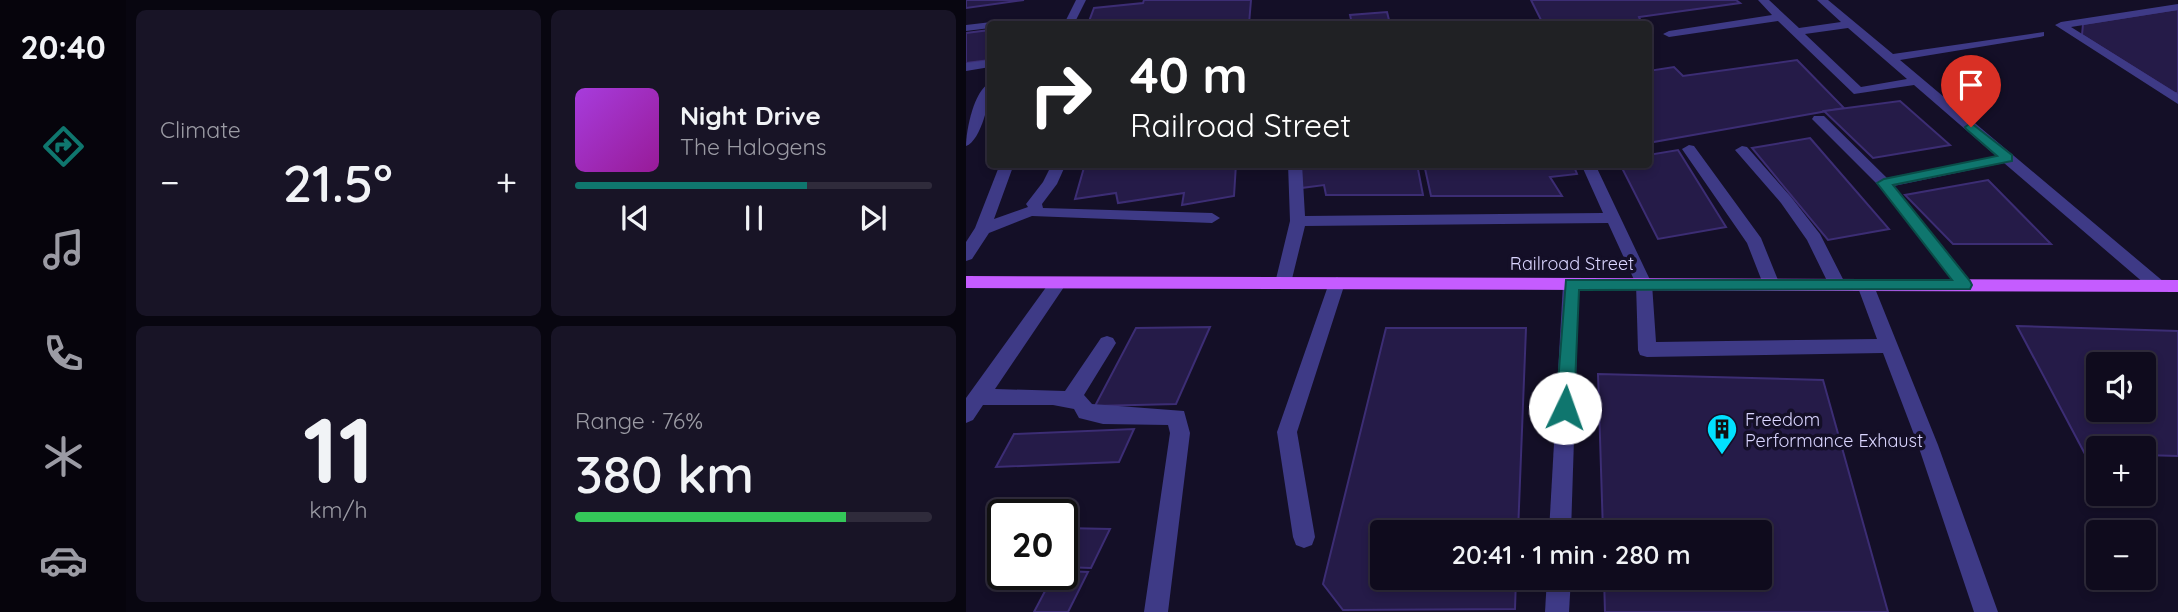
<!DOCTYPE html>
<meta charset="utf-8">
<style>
body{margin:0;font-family:Quicksand,sans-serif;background:#181426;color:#f1f3f6;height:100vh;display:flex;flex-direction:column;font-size:26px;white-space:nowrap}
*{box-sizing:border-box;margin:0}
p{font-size:23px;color:#9b9ba4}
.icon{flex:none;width:38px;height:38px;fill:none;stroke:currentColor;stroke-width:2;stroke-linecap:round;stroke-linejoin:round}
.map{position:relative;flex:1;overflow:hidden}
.sheet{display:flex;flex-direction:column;gap:10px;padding:10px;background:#080610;width:840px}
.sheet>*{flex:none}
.guide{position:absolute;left:21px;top:21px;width:665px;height:147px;border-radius:7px;box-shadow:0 4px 10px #0003,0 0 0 2px #2f2b3b;background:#202124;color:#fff;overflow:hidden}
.buttons{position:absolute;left:1120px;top:352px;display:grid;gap:14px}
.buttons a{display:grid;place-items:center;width:70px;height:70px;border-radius:7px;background:#0f0b1d;box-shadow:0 4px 10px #0003,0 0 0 2px #2f2b3b;font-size:35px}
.speed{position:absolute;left:21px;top:499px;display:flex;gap:14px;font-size:35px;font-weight:700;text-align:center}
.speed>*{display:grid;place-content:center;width:91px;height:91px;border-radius:50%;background:#0f0b1d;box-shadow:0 4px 10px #0003,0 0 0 2px #2f2b3b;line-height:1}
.speed .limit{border:4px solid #111;border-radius:10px;background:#fff;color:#111}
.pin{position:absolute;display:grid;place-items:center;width:60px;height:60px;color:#fff;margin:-72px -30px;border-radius:50% 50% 50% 0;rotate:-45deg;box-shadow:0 0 7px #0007}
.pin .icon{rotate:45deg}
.me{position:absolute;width:77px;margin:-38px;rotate:3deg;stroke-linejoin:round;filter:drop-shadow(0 0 5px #0008)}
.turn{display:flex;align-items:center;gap:24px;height:147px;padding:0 28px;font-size:32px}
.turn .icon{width:91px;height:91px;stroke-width:2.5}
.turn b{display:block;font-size:49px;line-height:60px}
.big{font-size:52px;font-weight:600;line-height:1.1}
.sheet .tile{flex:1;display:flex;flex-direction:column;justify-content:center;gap:10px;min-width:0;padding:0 24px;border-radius:10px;background:#181426}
.sheet .dial{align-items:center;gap:0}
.dial b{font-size:91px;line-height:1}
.song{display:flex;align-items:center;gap:21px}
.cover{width:84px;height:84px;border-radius:10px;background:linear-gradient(135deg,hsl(280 70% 55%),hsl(300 70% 35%))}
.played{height:7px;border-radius:4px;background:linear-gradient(90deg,#0f766e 65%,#2f2b3b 65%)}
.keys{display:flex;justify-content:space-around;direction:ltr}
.heat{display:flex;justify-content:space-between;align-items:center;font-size:38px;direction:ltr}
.charge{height:10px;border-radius:5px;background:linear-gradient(90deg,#34c759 76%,#2f2b3b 0)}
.sheet .tiles{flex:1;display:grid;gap:10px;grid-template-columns:repeat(2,1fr)}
.trip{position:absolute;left:404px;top:520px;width:402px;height:70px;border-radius:7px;background:#0f0b1d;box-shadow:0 4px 10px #0003,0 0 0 2px #2f2b3b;font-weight:600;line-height:70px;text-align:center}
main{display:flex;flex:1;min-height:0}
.dock{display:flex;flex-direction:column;width:126px;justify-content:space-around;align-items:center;background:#06040c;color:#9b9ba4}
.dock .icon{width:49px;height:49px}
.dock .selected{color:#0f766e}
.dock b{font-size:32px;color:#f1f3f6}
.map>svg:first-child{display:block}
.building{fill:#251b48;stroke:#3c2d74;stroke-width:2;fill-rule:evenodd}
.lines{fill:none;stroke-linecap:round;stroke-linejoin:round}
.minor{fill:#3e3a86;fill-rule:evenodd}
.major{fill:#c55cff;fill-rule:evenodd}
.route{fill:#0f766e;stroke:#0a4d48;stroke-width:2}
.labels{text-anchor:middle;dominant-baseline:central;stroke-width:7;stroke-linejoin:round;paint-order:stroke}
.street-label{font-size:18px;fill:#dad5ff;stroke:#140f27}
.poi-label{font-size:18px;fill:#dad5ff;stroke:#140f27;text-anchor:start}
</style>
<main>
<nav class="dock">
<b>20:40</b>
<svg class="icon selected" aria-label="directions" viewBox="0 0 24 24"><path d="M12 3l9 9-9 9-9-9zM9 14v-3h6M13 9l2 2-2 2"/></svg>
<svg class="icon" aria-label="music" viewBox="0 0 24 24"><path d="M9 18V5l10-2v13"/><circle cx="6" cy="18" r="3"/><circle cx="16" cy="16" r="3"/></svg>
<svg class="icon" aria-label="phone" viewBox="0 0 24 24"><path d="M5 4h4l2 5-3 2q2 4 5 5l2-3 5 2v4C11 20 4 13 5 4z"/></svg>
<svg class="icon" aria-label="climate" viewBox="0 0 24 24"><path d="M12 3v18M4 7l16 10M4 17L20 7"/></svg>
<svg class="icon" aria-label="car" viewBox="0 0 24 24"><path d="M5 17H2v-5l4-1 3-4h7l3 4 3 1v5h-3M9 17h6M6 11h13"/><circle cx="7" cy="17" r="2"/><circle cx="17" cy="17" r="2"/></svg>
</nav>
<section class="sheet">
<div class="tiles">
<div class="tile"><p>Climate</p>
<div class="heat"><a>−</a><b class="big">21.5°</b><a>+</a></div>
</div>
<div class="tile">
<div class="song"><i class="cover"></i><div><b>Night Drive</b><p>The Halogens</p></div></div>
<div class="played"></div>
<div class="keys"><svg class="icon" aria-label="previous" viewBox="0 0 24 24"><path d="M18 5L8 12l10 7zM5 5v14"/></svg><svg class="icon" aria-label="pause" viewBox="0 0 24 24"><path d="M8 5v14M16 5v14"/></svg><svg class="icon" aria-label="next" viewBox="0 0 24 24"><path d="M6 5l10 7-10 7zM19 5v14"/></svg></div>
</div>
<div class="tile dial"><b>11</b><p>km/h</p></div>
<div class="tile"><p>Range · 76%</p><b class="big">380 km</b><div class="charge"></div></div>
</div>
</section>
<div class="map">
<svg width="1212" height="612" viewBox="0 0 1212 612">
<rect width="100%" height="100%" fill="#140f27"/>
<g class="building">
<polygon points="0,0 58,0 0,8"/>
<polygon points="178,0 285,0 283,24 122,24 128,8 177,3"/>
<polygon points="565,0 770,0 774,3 673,17 676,24 577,24"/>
<polygon points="1212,9 1212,93 1209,93 1116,35 1117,24"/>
<polygon points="421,12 424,24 386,24 384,15"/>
<polygon points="24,30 24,60 0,63 0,33"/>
<polygon points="831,60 878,108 682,143 682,71 708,67 717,76"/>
<polygon points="934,101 984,145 907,158 858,111"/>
<polygon points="844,138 923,229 862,240 786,148"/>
<polygon points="712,150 760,227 692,239 654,164 682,164 682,155"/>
<polygon points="119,164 270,164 268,196 216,205 218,193 152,203 150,193 109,199"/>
<polygon points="335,164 451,164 457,195 360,195 358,185 335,188"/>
<polygon points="458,164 607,164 611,174 584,177 596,196 465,196"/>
<polygon points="1022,180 1085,244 987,244 939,195"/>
<path d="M1051,326L1212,331V456L1178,455V448H1132V455L1119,454ZM1132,364H1178V410H1132Z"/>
<polygon points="244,327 210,404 129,406 170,328"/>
<polygon points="420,328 560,328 552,532 416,532 416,578 550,578 549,609 377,610 357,584"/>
<polygon points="632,374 857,380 922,612 639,612 638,578 794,578 794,532 637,532"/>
<polygon points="168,429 153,462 30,467 48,434"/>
<polygon points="98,528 144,529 125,568 96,567"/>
<polygon points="96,571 122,572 102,612 68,612 88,574 96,574"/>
</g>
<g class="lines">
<g class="minor">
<polygon points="110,0 120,0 108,24 98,24"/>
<path d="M792,0H803L833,28L875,22L851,0H862L927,54L1078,32V36L1074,37L934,60L1198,282L1201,286L1198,290H1186L1038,163L928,186L1008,285L1005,289H993L913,186L846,119L848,116H858L921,178L1030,156L948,85L888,94L812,21L703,37L697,34L703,31L806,15ZM882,28L941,79L895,87L839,34Z"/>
<polygon points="1212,4 1212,10 1105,27 1212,94 1212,104 1089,25 1095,22"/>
<polygon points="51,19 56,22 55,24 24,24 24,28 0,31 0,25"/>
<polygon points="24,60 24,67 0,71 0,63"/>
<path d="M24,83C25,98 15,141 0,146C0,130 8,90 24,83Z"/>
<polygon points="723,145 728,146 795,238 814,285 811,289 799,289 781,243 716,149"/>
<polygon points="776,146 781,147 825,197 854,234 880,285 877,289 865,289 841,240 815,203 769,150"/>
<polygon points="34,164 48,164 28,219 62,207 60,204 77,182 86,164 100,164 91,184 76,204 77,208 246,213 254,218 246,223 66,216 23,233 6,259 0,261 0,242 9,228"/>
<polygon points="322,164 336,164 339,216 637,213 615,164 629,164 686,284 690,342 911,339 891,285 894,281 906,281 972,445 1032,612 1008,612 952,445 917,353 681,357 674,355 672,350 670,284 642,223 339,226 325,283 317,289 311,287 309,283 324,221"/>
<polygon points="92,277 98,279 100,283 98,287 29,389 99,391 135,338 141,336 147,338 150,343 118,395 126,404 218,411 224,433 202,612 178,612 204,433 202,425 137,424 113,418 108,409 87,405 17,405 7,420 0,423 0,398 86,279"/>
<polygon points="371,277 379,283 331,432 349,537 346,545 338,548 330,545 327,537 311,432 363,283"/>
<polygon points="605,278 613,284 605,532 583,532 597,284"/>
<polygon points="581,578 605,578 603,612 579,612"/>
</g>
<polygon class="major" points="0,276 1212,280 1212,292 0,288"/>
</g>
<polygon class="route" points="1005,123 1046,155 1046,161 927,185 1004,281 1006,285 1004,289 613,290 608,408 606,414 599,416 593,414 590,408 600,280 986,280 911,183 918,179 1031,156 1000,129 999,127"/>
<defs>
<g id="building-pin" transform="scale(1.575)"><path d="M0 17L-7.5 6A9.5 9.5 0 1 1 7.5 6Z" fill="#01e1ff" stroke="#140f27"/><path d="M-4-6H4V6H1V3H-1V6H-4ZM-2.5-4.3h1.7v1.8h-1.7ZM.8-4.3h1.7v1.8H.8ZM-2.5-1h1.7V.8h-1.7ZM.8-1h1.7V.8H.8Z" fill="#111"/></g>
</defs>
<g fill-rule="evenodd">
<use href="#building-pin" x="756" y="429"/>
</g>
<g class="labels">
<g class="street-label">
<text x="606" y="263">Railroad Street</text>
</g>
<g class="poi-label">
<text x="779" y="419">Freedom<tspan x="779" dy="21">Performance Exhaust</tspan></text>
</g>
</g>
</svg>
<div class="buttons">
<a><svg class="icon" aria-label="sound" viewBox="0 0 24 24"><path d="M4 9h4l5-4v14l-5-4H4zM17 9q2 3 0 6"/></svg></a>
<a>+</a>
<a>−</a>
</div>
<div class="speed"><div class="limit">20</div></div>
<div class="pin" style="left:1005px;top:127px;background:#d93025"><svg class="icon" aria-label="arrive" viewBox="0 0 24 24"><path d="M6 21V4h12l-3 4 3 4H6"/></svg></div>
<svg class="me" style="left:599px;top:408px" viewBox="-20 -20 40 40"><circle r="19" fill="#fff"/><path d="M0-13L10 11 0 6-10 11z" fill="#0f766e"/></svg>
<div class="trip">20:41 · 1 min · 280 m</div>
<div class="guide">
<div class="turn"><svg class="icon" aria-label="right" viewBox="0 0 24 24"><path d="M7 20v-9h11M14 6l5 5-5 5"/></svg><div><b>40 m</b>Railroad Street</div></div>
</div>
</div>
</main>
